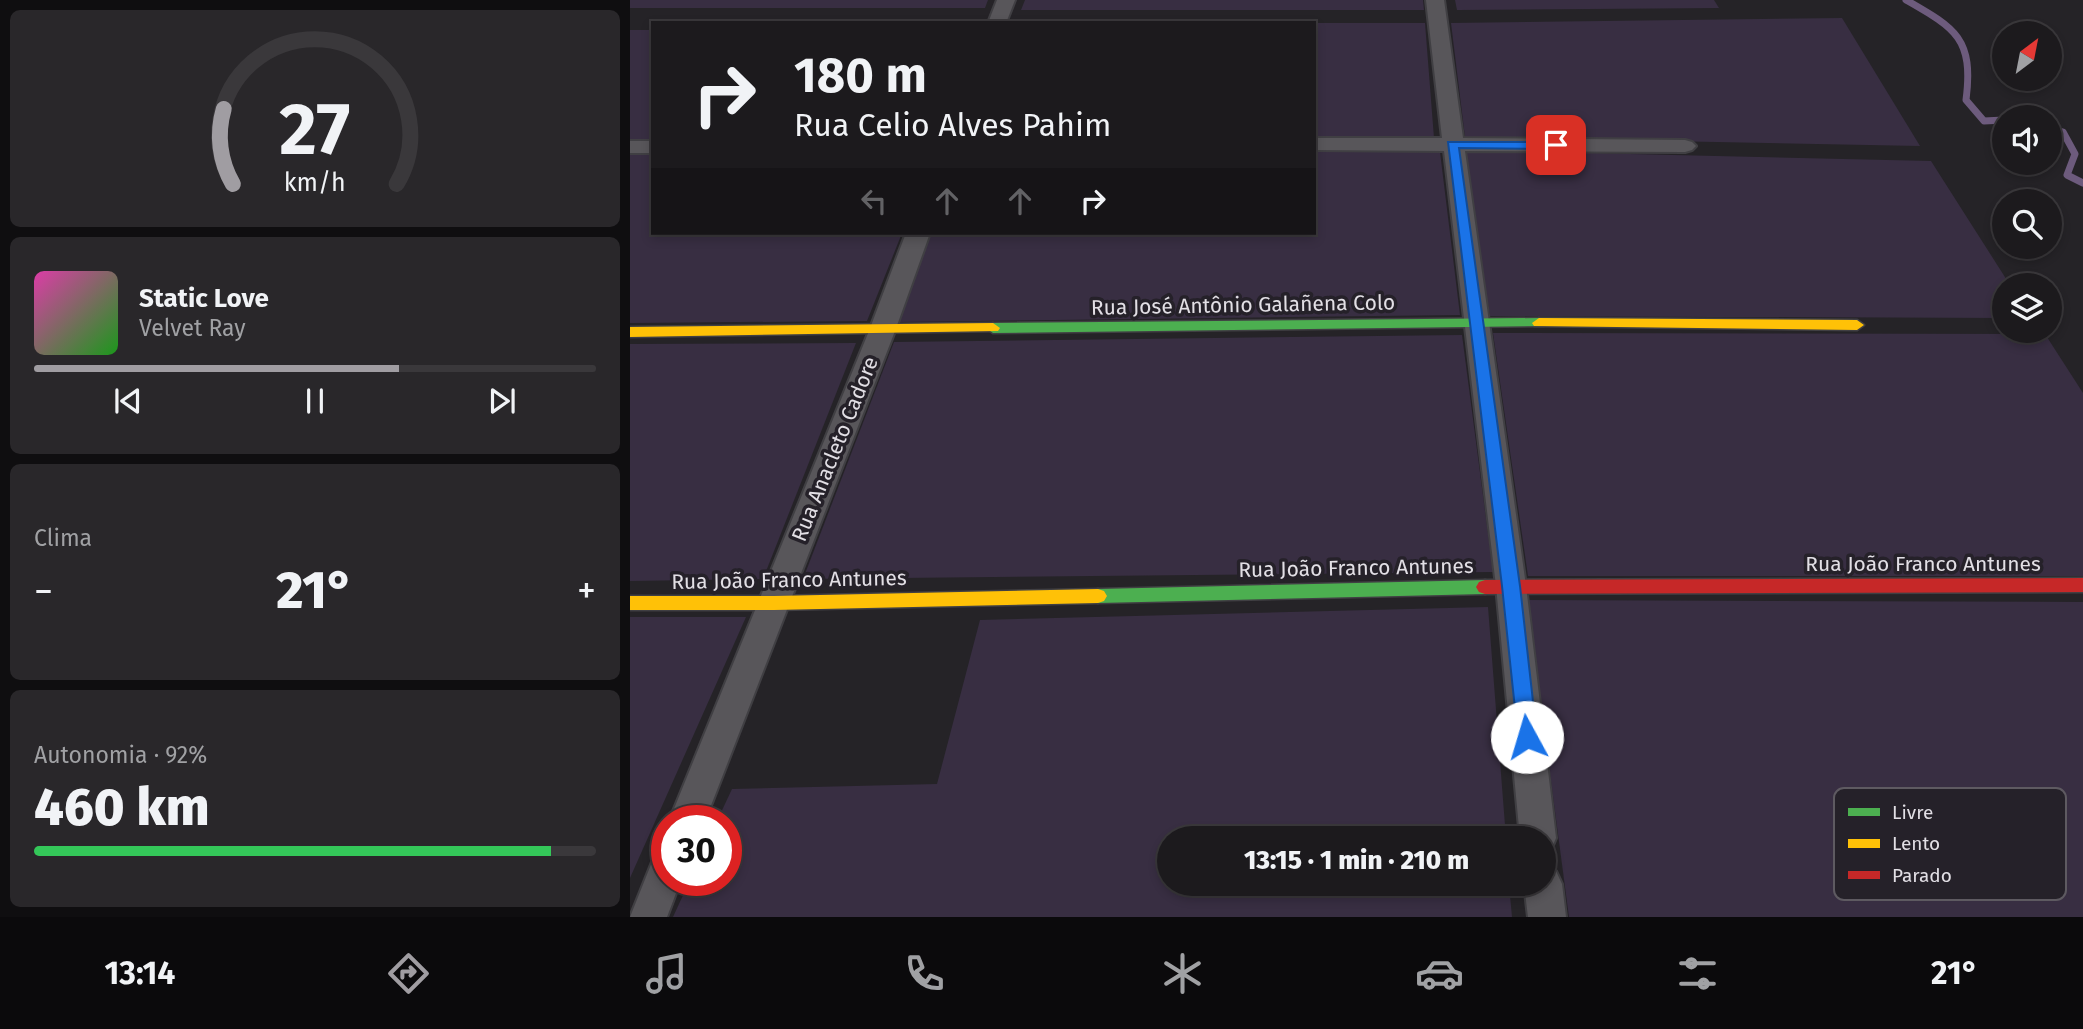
<!DOCTYPE html>
<html lang="pt">
<meta charset="utf-8">
<style>
body{margin:0;font-family:"Fira Sans",sans-serif;background:#29272a;color:#f1f3f6;height:100vh;display:flex;flex-direction:column;font-size:26px;white-space:nowrap}
*{box-sizing:border-box;margin:0}
p{font-size:23px;color:#a0a1a4}
.icon{flex:none;width:38px;height:38px;fill:none;stroke:currentColor;stroke-width:2;stroke-linecap:round;stroke-linejoin:round}
.map{position:relative;flex:1;overflow:hidden}
.details{display:flex;flex-direction:column;gap:10px;padding:10px;background:#0f0e10;width:630px}
.details>*{flex:none}
.banner{position:absolute;left:21px;top:21px;width:665px;height:214px;border-radius:0px;box-shadow:0 4px 10px #0003,0 0 0 2px #3a383b;background:#1c1a1d;color:#f1f3f6;overflow:hidden}
.needle{width:46px;rotate:32deg}
.buttons{position:absolute;left:1362px;top:21px;display:grid;gap:14px}
.buttons a{display:grid;place-items:center;width:70px;height:70px;border-radius:50%;background:#1c1a1d;box-shadow:0 4px 10px #0003,0 0 0 2px #3a383b;font-size:35px}
.speed{position:absolute;left:21px;top:805px;display:flex;gap:14px;font-size:35px;font-weight:700;text-align:center}
.speed>*{display:grid;place-content:center;width:91px;height:91px;border-radius:50%;background:#1c1a1d;box-shadow:0 4px 10px #0003,0 0 0 2px #3a383b;line-height:1}
.speed .limit{border:10px solid #d22;background:#fff;color:#111}
.pin{position:absolute;display:grid;place-items:center;width:60px;height:60px;color:#fff;margin:-30px;border-radius:14px;box-shadow:0 4px 10px #0006}
.me{position:absolute;width:77px;margin:-38px;rotate:354deg;stroke-linejoin:round;filter:drop-shadow(0 0 5px #0008)}
.turn{display:flex;align-items:center;gap:24px;height:147px;padding:0 28px;font-size:32px}
.turn .icon{width:91px;height:91px;stroke-width:2.5}
.turn b{display:block;font-size:49px;line-height:60px}
.lanes{display:flex;align-items:center;height:66px;padding:0 28px;background:#0003;justify-content:center;gap:35px;direction:ltr}
.lanes .off{opacity:.35}
.big{font-size:52px;font-weight:800;line-height:1.1}
.details .card{flex:1;display:flex;flex-direction:column;justify-content:center;gap:10px;min-width:0;padding:0 24px;border-radius:10px;background:#29272a}
.details .dial{align-items:center;gap:0}
.dial svg{height:182px;overflow:visible;fill:none;stroke:#3a383b;stroke-width:7;stroke-linecap:round;text-anchor:middle}
.dial text{fill:#f1f3f6;stroke:none}
.song{display:flex;align-items:center;gap:21px}
.cover{width:84px;height:84px;border-radius:10px;background:linear-gradient(135deg,hsl(320 70% 55%),hsl(120 70% 35%))}
.played{height:7px;border-radius:4px;background:linear-gradient(90deg,#a09da2 65%,#3a383b 65%)}
.keys{display:flex;justify-content:space-around;direction:ltr}
.heat{display:flex;justify-content:space-between;align-items:center;font-size:38px;direction:ltr}
.charge{height:10px;border-radius:5px;background:linear-gradient(90deg,#34c759 92%,#3a383b 0)}
.trip{position:absolute;left:527px;top:826px;width:399px;height:70px;border-radius:35px;background:#1c1a1d;box-shadow:0 4px 10px #0003,0 0 0 2px #3a383b;font-weight:800;line-height:70px;text-align:center}
.dock{display:flex;height:112px;justify-content:space-around;align-items:center;background:#0b0a0c;color:#a0a1a4}
.dock .icon{width:49px;height:49px}
.dock .active{color:#a09da2}
.dock b{font-size:32px;color:#f1f3f6}
main{display:flex;flex:1;min-height:0}
.map>svg:first-child{display:block}
.green{fill:#382e42}
.lines{fill:none;stroke-linecap:round;stroke-linejoin:round}
.stream{stroke:#6d5b7d;stroke-width:7}
.street-casing{stroke:#403f43;stroke-width:4}
.fast-casing{stroke:#403f43;stroke-width:3}
.slow-casing{stroke:#403f43;stroke-width:3}
.jam-casing{stroke:#403f43;stroke-width:3}
.street{fill:#58565a;fill-rule:evenodd}
.fast{fill:#4caf50;fill-rule:evenodd}
.slow{fill:#ffc107;fill-rule:evenodd}
.jam{fill:#c62828;fill-rule:evenodd}
.route{fill:#1a73e8;stroke:#114b97;stroke-width:2}
.labels{text-anchor:middle;dominant-baseline:central;stroke-width:7;stroke-linejoin:round;paint-order:stroke}
.street-label{font-size:21px;fill:#e2dfe5;stroke:#252129}
.key{fill:#252129;stroke:#5e5a61;stroke-width:2}
.key-label{font-size:19px;fill:#e2dfe5}
</style>
<main>
<section class="details">
<div class="card dial"><svg viewBox="0 0 100 80">
<path d="M14 69A42 42 0 1 1 86 69"/>
<path d="M14 69A42 42 0 0 1 10 36" stroke="#a09da2"/>
<text x="50" y="56" font-size="32" font-weight="700">27</text>
<text x="50" y="72" font-size="11">km/h</text>
</svg></div>
<div class="card">
<div class="song"><i class="cover"></i><div><b>Static Love</b><p>Velvet Ray</p></div></div>
<div class="played"></div>
<div class="keys"><svg class="icon" aria-label="previous" viewBox="0 0 24 24"><path d="M18 5L8 12l10 7zM5 5v14"/></svg><svg class="icon" aria-label="pause" viewBox="0 0 24 24"><path d="M8 5v14M16 5v14"/></svg><svg class="icon" aria-label="next" viewBox="0 0 24 24"><path d="M6 5l10 7-10 7zM19 5v14"/></svg></div>
</div>
<div class="card"><p>Clima</p>
<div class="heat"><a>−</a><b class="big">21°</b><a>+</a></div>
</div>
<div class="card"><p>Autonomia · 92%</p><b class="big">460 km</b><div class="charge"></div></div>
</section>
<div class="map">
<svg width="1453" height="917" viewBox="0 0 1453 917">
<rect width="100%" height="100%" fill="#252327"/>
<g class="green">
<polygon points="0,0 358,0 355,8 0,8"/>
<polygon points="395,0 793,0 794,10 391,10"/>
<polygon points="825,0 1084,0 1089,8 827,10"/>
<polygon points="1212,18 1290,146 835,137 821,23"/>
<polygon points="684,23 795,23 804,138 684,138"/>
<rect x="0" y="30" width="23" height="110"/>
<polygon points="832,150 1301,161 1380,285 1374,285 1374,318 860,316"/>
<polygon points="684,152 810,152 830,315 269,322 301,233 684,233"/>
<polygon points="23,153 23,233 272,233 237,321 0,323 0,154"/>
<polygon points="863,333 1415,334 1453,393 1453,576 898,576"/>
<polygon points="832,335 863,572 173,579 264,342"/>
<polygon points="226,343 133,579 0,581 0,344"/>
<polygon points="897,600 1453,602 1453,917 939,917"/>
<polygon points="858,607 876,838 539,838 539,884 879,884 882,917 43,917 60,880 96,880 96,821 87,821 102,789 307,784 350,620"/>
<polygon points="0,617 116,617 0,878"/>
</g>
<g class="lines">
<g class="stream">
<path d="M1276,0C1325,28 1344,38 1336,100L1354,121L1374,120"/>
<polyline points="1419,128 1433,132 1445,154 1437,175 1453,183"/>
</g>
<g class="street-casing">
<g id="street">
<polygon points="367,0 385,0 376,23 358,23"/>
<polygon points="796,0 814,0 833,138 1055,140 1062,142 1066,146 1062,150 1055,152 835,151 896,586 926,838 921,850 914,853 914,838 890,838 866,586 814,151 684,150 684,138 812,138"/>
<rect x="0" y="141" width="23" height="12"/>
<polygon points="276,233 300,233 265,331 75,821 39,821 239,331"/>
<polygon points="37,852 37,880 51,880 37,917 0,917 24,857"/>
<polygon points="914,866 926,871 932,884 936,917 898,917 894,884 914,884"/>
</g>
</g>
<g class="fast-casing">
<g id="fast">
<polygon points="909,318 916,323 914,326 363,333 356,328 363,323"/>
<polygon points="855,580 861,582 864,587 861,592 855,594 468,603 462,601 459,596 462,591 468,589"/>
</g>
</g>
<g class="slow-casing">
<g id="slow">
<polygon points="909,318 1227,320 1234,325 1227,330 904,326 902,323"/>
<polygon points="363,323 370,328 368,331 0,337 0,327"/>
<polygon points="468,589 474,591 477,596 474,601 468,603 144,610 0,610 0,596 144,596"/>
</g>
</g>
<g class="jam-casing">
<polygon id="jam" points="1453,578 1453,592 855,594 849,592 846,587 849,582 855,580"/>
</g>
<use href="#street" class="street"/>
<use href="#fast" class="fast"/>
<use href="#slow" class="slow"/>
<use href="#jam" class="jam"/>
</g>
<polygon class="route" points="818,142 926,142 932,145 926,149 829,148 890,586 907,737 904,743 897,746 891,743 888,737 872,586"/>
<g class="labels">
<g class="street-label">
<text transform="translate(613 305) rotate(-1)">Rua José Antônio Galañena Colo</text>
<text transform="translate(205 449) rotate(-68)">Rua Anacleto Cadore</text>
<text x="1293" y="564">Rua João Franco Antunes</text>
<text transform="translate(726 568) rotate(-1)">Rua João Franco Antunes</text>
<text transform="translate(159 580) rotate(-1)">Rua João Franco Antunes</text>
</g>
</g>
<rect x="1204" y="788" width="232" height="112" rx="10" class="key"/>
<rect x="1218" y="808" width="32" height="8" fill="#4caf50"/>
<rect x="1218" y="839" width="32" height="9" fill="#ffc107"/>
<rect x="1218" y="871" width="32" height="8" fill="#c62828"/>
<g class="key-label">
<text x="1262" y="819">Livre</text>
<text x="1262" y="850">Lento</text>
<text x="1262" y="882">Parado</text>
</g>
</svg>
<div class="buttons">
<a><svg class="needle" viewBox="-14 -14 28 28"><path d="M0-13l5 13h-10z" fill="#e53935"/><path d="M0 13l5-13h-10z" fill="#a0a1a4"/></svg></a>
<a><svg class="icon" aria-label="sound" viewBox="0 0 24 24"><path d="M4 9h4l5-4v14l-5-4H4zM17 9q2 3 0 6"/></svg></a>
<a><svg class="icon" aria-label="search" viewBox="0 0 24 24"><circle cx="10" cy="10" r="6"/><path d="M15 15l6 6"/></svg></a>
<a><svg class="icon" aria-label="layers" viewBox="0 0 24 24"><path d="M12 4l9 5-9 5-9-5zM3 14l9 5 9-5"/></svg></a>
</div>
<div class="speed"><div class="limit">30</div></div>
<div class="pin" style="left:926px;top:145px;background:#d93025"><svg class="icon" aria-label="arrive" viewBox="0 0 24 24"><path d="M6 21V4h12l-3 4 3 4H6"/></svg></div>
<svg class="me" style="left:897px;top:737px" viewBox="-20 -20 40 40"><circle r="19" fill="#fff"/><path d="M0-13L10 11 0 6-10 11z" fill="#1a73e8"/></svg>
<div class="trip">13:15 · 1 min · 210 m</div>
<div class="banner">
<div class="turn"><svg class="icon" aria-label="right" viewBox="0 0 24 24"><path d="M7 20v-9h11M14 6l5 5-5 5"/></svg><div><b>180 m</b>Rua Celio Alves Pahim</div></div>
<div class="lanes"><svg class="icon off" aria-label="left" viewBox="0 0 24 24"><path d="M17 20v-9H6M10 6l-5 5 5 5"/></svg><svg class="icon off" aria-label="ahead" viewBox="0 0 24 24"><path d="M12 20V5M6 11l6-6 6 6"/></svg><svg class="icon off" aria-label="ahead" viewBox="0 0 24 24"><path d="M12 20V5M6 11l6-6 6 6"/></svg><svg class="icon" aria-label="right" viewBox="0 0 24 24"><path d="M7 20v-9h11M14 6l5 5-5 5"/></svg></div>
</div>
</div>
</main>
<nav class="dock">
<b>13:14</b>
<svg class="icon active" aria-label="directions" viewBox="0 0 24 24"><path d="M12 3l9 9-9 9-9-9zM9 14v-3h6M13 9l2 2-2 2"/></svg>
<svg class="icon" aria-label="music" viewBox="0 0 24 24"><path d="M9 18V5l10-2v13"/><circle cx="6" cy="18" r="3"/><circle cx="16" cy="16" r="3"/></svg>
<svg class="icon" aria-label="phone" viewBox="0 0 24 24"><path d="M5 4h4l2 5-3 2q2 4 5 5l2-3 5 2v4C11 20 4 13 5 4z"/></svg>
<svg class="icon" aria-label="climate" viewBox="0 0 24 24"><path d="M12 3v18M4 7l16 10M4 17L20 7"/></svg>
<svg class="icon" aria-label="car" viewBox="0 0 24 24"><path d="M5 17H2v-5l4-1 3-4h7l3 4 3 1v5h-3M9 17h6M6 11h13"/><circle cx="7" cy="17" r="2"/><circle cx="17" cy="17" r="2"/></svg>
<svg class="icon" aria-label="filters" viewBox="0 0 24 24"><path d="M4 7h16M4 17h16"/><circle cx="9" cy="7" r="2"/><circle cx="15" cy="17" r="2"/></svg>
<b>21°</b>
</nav>
